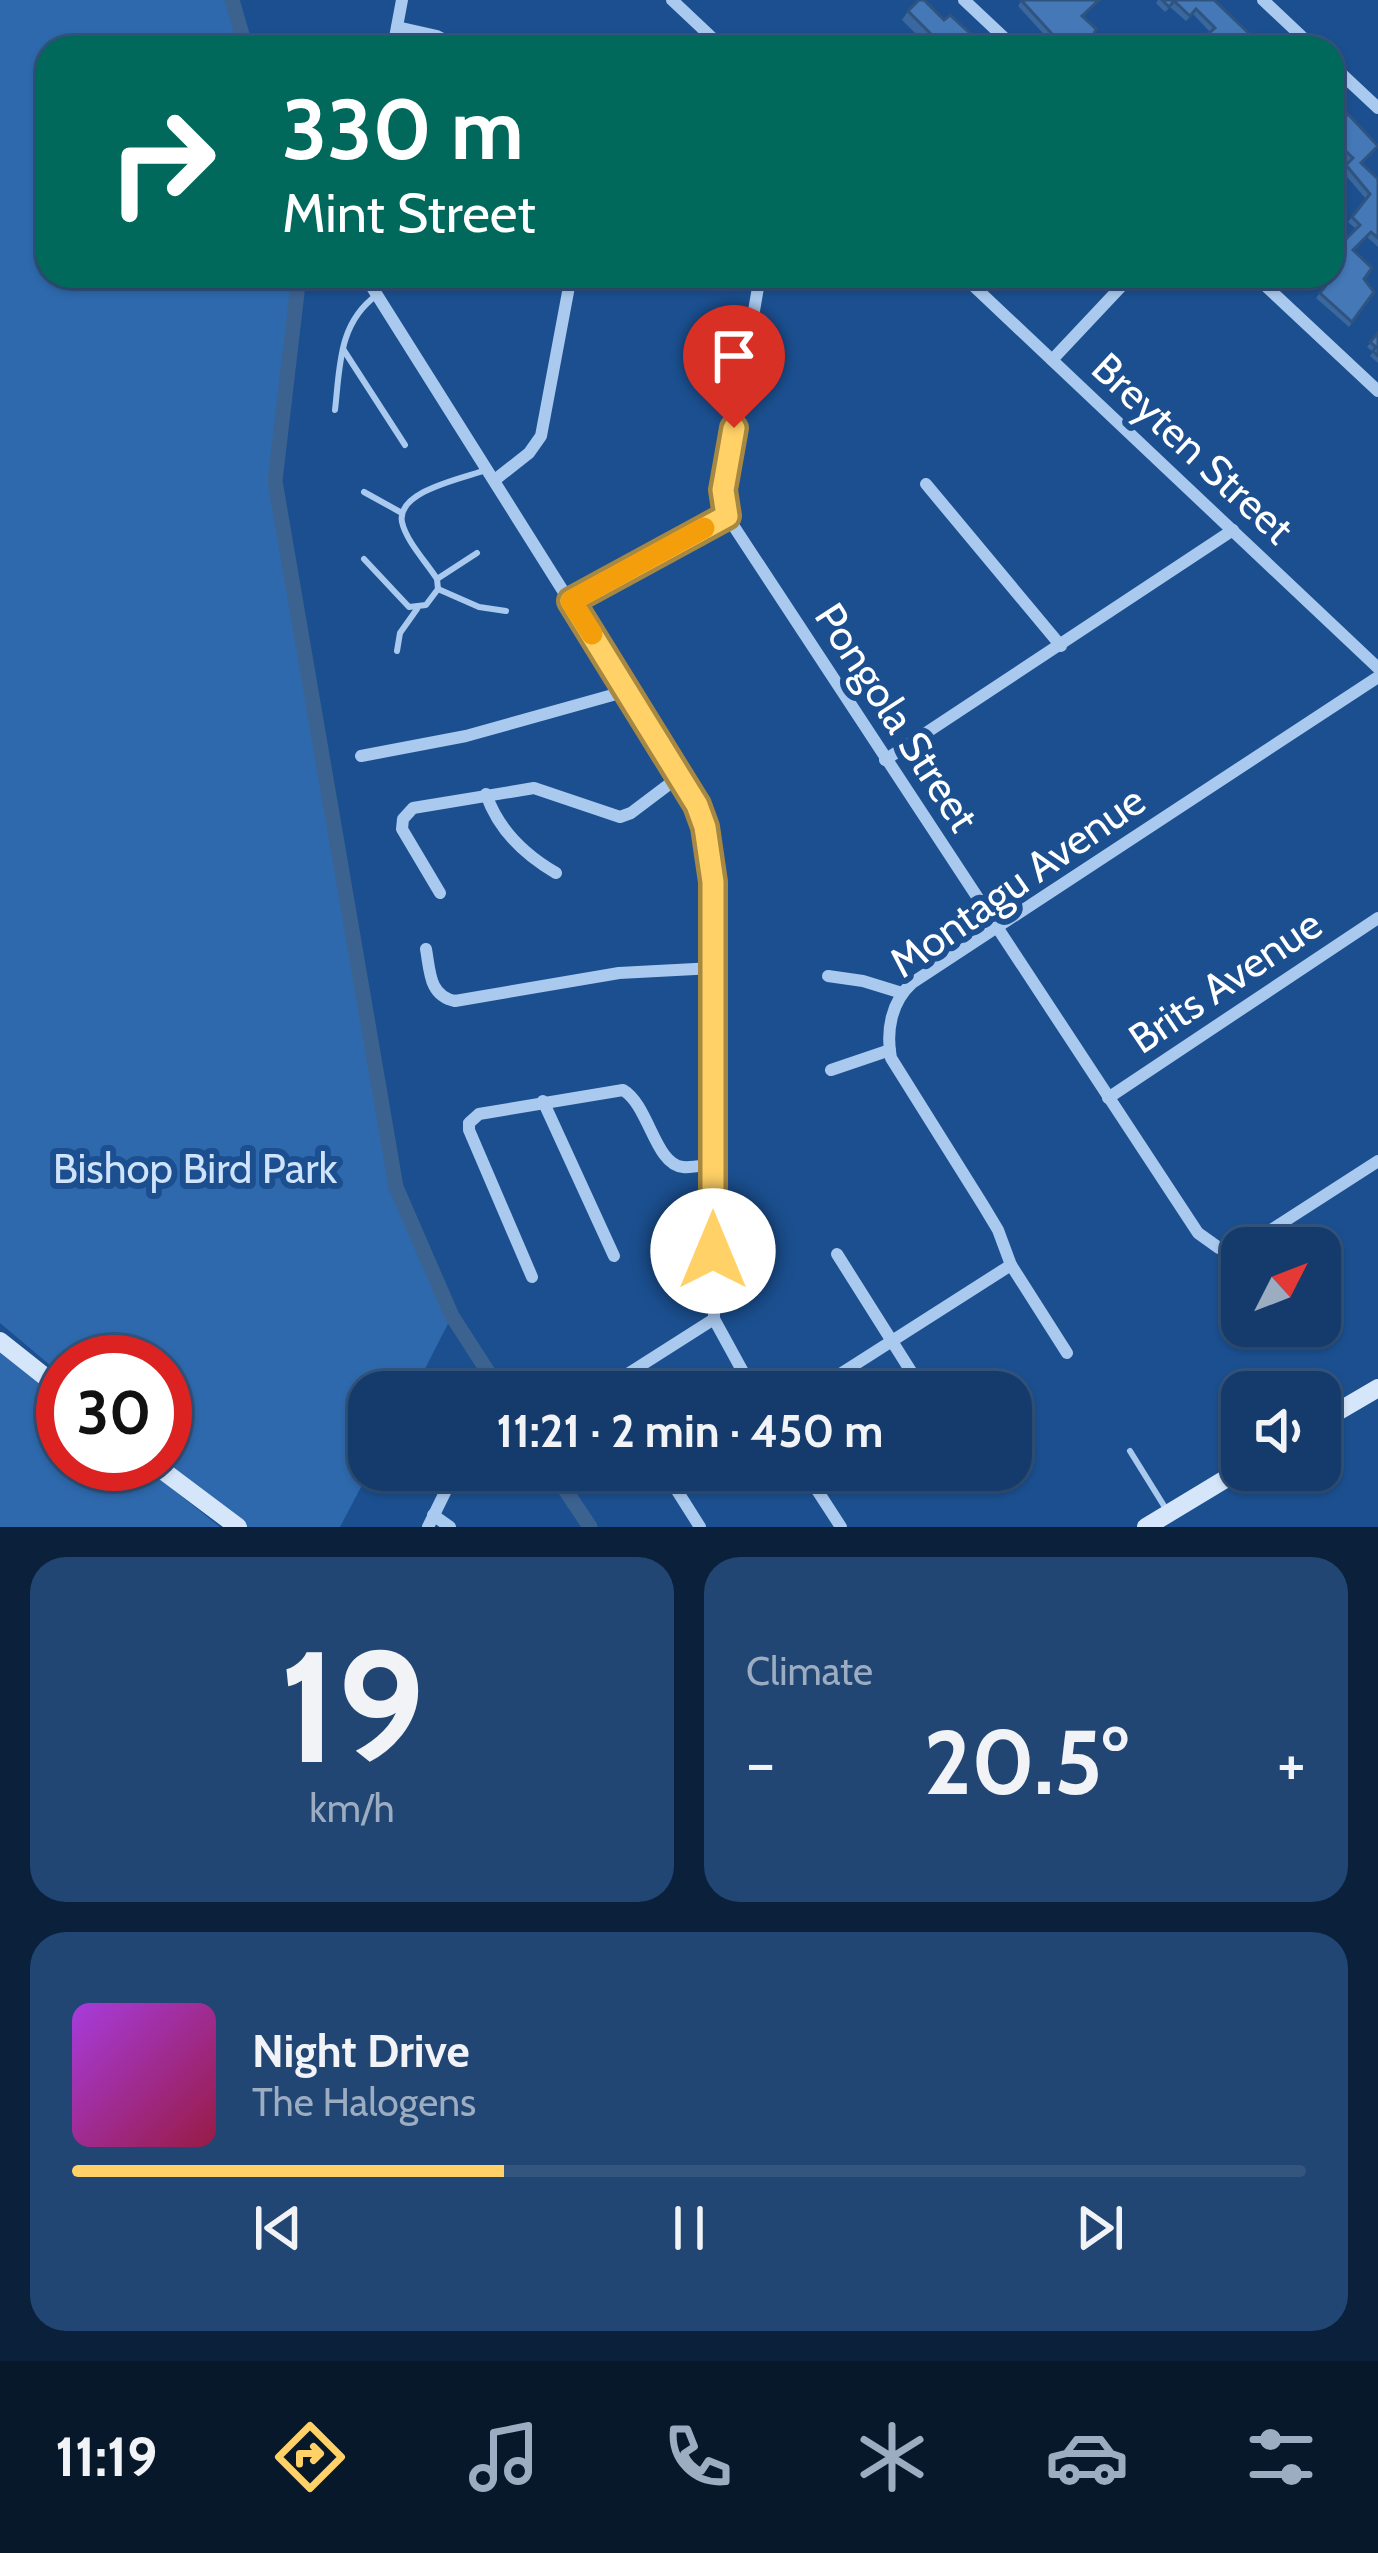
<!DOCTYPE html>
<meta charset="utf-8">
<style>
body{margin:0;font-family:Cabin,sans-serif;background:#214673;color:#f1f3f6;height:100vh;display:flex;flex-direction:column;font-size:45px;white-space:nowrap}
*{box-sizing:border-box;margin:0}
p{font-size:39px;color:#9dadc1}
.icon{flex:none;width:66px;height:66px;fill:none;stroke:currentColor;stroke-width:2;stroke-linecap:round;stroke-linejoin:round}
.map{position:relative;height:1527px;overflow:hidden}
.panel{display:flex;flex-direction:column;gap:30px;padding:30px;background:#0b203b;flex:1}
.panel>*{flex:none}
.guide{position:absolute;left:36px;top:36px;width:1308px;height:252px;border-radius:36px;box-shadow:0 3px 9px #0004,0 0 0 3px #33557e;background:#00695c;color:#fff;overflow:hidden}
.needle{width:78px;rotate:48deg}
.tools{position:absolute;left:1221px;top:1227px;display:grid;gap:24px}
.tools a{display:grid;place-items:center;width:120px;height:120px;border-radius:24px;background:#143b6b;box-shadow:0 3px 9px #0004,0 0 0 3px #33557e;font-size:60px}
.speed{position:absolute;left:36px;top:1335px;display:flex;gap:24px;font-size:60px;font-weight:700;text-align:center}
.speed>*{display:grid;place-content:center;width:156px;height:156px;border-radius:50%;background:#143b6b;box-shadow:0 3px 9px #0004,0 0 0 3px #33557e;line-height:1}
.speed .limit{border:18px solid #d22;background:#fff;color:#111}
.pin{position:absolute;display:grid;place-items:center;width:102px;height:102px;color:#fff;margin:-123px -51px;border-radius:50% 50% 50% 0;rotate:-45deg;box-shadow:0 0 12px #0007}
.pin .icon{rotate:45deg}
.me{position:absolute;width:132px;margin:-66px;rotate:0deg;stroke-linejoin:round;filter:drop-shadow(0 0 9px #0008)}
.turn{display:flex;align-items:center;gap:42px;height:252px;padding:0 48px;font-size:54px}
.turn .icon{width:156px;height:156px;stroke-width:2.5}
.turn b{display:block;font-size:84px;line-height:102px}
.big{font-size:90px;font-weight:800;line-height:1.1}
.panel .card{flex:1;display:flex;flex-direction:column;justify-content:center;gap:18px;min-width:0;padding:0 42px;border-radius:36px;background:#214673}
.panel .dial{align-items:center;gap:0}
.dial b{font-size:156px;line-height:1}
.song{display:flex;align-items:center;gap:36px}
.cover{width:144px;height:144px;border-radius:18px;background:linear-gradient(135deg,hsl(280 70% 55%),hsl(340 70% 35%))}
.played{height:12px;border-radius:6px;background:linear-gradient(90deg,#ffd166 35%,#33557e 35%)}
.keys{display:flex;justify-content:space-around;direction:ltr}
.heat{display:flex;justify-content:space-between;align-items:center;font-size:66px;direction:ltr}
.panel .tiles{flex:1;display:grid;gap:30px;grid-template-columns:1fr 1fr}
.card:last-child{grid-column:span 2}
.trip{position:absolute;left:348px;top:1371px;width:684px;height:120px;border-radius:36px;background:#143b6b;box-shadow:0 3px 9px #0004,0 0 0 3px #33557e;font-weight:800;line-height:120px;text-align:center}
.tab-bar{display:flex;height:192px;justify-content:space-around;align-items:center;background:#08182b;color:#9dadc1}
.tab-bar .icon{width:84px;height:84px}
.tab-bar .current{color:#ffd166}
.tab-bar b{font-size:54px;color:#f1f3f6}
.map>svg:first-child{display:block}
.green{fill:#2e69ad}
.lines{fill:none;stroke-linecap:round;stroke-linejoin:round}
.canal{stroke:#3c6290;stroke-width:15}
.lane{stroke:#a9c9ee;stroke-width:6}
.street{stroke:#a9c9ee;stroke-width:12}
.secondary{stroke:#d6e6fa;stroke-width:18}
.wall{fill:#3a679d}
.building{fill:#4478b7;stroke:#305480;stroke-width:3}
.route-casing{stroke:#a68842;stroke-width:30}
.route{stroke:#ffd166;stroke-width:21}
.slow{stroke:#f59e0b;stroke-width:21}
.labels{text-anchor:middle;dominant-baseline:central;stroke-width:12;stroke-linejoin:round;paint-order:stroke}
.street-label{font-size:42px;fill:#fff;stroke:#1b4f8f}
.park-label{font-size:42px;fill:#cfe3fa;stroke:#1b4f8f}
</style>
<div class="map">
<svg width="1378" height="1527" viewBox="0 0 1378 1527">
<rect width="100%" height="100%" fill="#1b4f8f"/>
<g class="green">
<polygon points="0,0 232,0 246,48 48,48 48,276 299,276 275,482 396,1187 452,1316 413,1392 369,1392 370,1470 340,1527 243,1527 165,1461 165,1362 63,1362 63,1376 0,1323"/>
<polygon points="0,1351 63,1402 63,1464 141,1464 220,1527 0,1527"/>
</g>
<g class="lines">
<g class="canal">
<polyline points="232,0 246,48"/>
<polyline points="299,276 275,481 396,1187 452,1316 501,1392"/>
<polyline points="552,1470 590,1527"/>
</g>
<g class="lane">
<polyline points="343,349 405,445"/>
<path d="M335,410C340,367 338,323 377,295"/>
<polyline points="364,492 402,513"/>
<path d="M364,559L409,607L426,605L438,589L437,579C427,563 406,541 402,522C396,491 464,478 486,470"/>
<polyline points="437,579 477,553"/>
<polyline points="438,589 479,607 506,611"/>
<polyline points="397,651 400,633 417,609"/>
<polyline points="1130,1451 1166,1509"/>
</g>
<g class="street">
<polyline points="672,0 723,48"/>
<polyline points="964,0 1015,48"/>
<polyline points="1263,0 1314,48"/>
<polyline points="397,27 437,36 461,48"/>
<polyline points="393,48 402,0"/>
<polyline points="1332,65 1378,108"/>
<polyline points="365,276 687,788 705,827 714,882 714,1319 754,1392"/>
<polyline points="760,276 723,490 727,516 1198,1233 1219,1248 1243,1248 1378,1161"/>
<polyline points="963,276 1378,668"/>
<polyline points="1255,276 1378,391"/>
<polyline points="1052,360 1131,276"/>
<polyline points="496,479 529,453 541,436 571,276"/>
<polyline points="926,484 1061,646"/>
<polyline points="571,601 727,516"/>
<polyline points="361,756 466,736 627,691"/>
<polyline points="885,760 1233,530"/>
<path d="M486,794C498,829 525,855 556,873"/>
<polyline points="440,893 402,829 403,819 413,808 534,788 620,817 631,813 680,776"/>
<path d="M426,949C430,971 429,996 455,1001L619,973L714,968"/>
<polyline points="828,976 863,981 902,993"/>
<polyline points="831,1070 890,1050"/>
<polyline points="1108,1098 1378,918"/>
<polyline points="543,1101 614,1256"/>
<polyline points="837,1254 924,1392"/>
<path d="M532,1277L469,1130V1123L479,1114L623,1090C649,1105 655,1165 683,1167C692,1168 704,1165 714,1164"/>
<path d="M1067,1353L1011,1265L998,1230L983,1205L891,1058C886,1031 891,1002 912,983L1378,677"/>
<polyline points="619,1392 626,1375 714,1319"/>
<polyline points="812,1392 1011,1265"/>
<polyline points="664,1470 700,1527"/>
<polyline points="804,1470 841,1527"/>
<polyline points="433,1515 450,1527"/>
<polyline points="428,1527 456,1470"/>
</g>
<g class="secondary">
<polyline points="0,1341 63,1391"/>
<polyline points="1320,1422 1378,1388"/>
<polyline points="154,1464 238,1527"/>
<polyline points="1146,1527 1242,1469"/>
</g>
</g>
<g class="wall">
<polygon points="1022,0 1100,0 1083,17 1093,36 1107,48 1044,48 1050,41 1018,6"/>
<polygon points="1158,0 1214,0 1261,45 1274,48 1192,48 1210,32 1193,14 1186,21 1170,7 1165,12 1156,3"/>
<polygon points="908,11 944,20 984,48 930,48 902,20"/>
<polygon points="1332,130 1378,146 1362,164 1378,179 1378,247 1367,237 1354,251 1364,279 1374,292 1349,327 1316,298 1326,285 1316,276 1332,276 1340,245 1356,229 1348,222 1366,199 1342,171 1348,163 1332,147"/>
<polygon points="1378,333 1378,363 1370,356 1373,352 1367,347"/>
</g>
<g class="building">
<polygon points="919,0 924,0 944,20 950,15 985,47 945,48 908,11"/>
<polygon points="1021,0 1099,0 1082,16 1096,29 1093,36 1107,48 1077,48 1071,43 1063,48 1048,48 1046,46 1054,36"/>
<polygon points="1162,0 1214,0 1261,45 1265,41 1274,48 1208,48 1206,46 1204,48 1192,48 1215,28 1196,9 1190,16 1174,1 1169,7"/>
<polygon points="1348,114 1378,146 1361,163 1378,179 1378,238 1371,232 1353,250 1372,268 1364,279 1374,292 1352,322 1320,293 1330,280 1325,276 1332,276 1332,238 1340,245 1360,225 1352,217 1370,194 1346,165 1353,158 1332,138 1332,130"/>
<polygon points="1378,333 1378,356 1373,351 1376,347 1370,342"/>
</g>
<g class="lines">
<g class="route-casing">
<polyline id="route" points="713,1251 713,882 705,827 697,805 571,601 727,516 723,490 734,428"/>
</g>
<use href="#route" class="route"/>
<polyline class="slow" points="592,634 571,601 704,528"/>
</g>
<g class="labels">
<g class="street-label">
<text transform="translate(1193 448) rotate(43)">Breyten Street</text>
<text transform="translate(897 717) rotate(57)">Pongola Street</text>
<text transform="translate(1017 881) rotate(-35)">Montagu Avenue</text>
<text transform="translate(1225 981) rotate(-34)">Brits Avenue</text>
</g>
<g class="park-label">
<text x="195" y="1168">Bishop Bird Park</text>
</g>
</g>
</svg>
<div class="tools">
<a><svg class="needle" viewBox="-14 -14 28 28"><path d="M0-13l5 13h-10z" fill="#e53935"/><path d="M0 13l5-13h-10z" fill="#9dadc1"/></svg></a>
<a><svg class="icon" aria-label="sound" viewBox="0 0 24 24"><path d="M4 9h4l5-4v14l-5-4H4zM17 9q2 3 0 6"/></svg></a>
</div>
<div class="speed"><div class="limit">30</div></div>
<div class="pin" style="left:734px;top:428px;background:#d93025"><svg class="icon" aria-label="arrive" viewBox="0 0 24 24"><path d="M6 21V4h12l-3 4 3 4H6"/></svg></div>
<svg class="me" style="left:713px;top:1251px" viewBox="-20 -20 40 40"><circle r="19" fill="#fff"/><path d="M0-13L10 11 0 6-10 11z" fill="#ffd166"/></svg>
<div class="trip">11:21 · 2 min · 450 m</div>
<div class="guide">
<div class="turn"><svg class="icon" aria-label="right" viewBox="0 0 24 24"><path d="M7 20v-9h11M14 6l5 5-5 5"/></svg><div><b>330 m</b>Mint Street</div></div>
</div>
</div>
<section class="panel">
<div class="tiles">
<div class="card dial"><b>19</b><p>km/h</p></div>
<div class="card"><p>Climate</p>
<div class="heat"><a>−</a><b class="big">20.5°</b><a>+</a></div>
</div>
<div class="card">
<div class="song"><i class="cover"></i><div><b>Night Drive</b><p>The Halogens</p></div></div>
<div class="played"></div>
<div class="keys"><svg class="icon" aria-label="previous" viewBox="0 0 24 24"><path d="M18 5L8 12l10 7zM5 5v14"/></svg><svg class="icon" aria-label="pause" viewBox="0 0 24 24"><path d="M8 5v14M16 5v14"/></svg><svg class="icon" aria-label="next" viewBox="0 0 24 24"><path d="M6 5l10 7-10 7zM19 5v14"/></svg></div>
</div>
</div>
</section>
<nav class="tab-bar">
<b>11:19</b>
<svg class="icon current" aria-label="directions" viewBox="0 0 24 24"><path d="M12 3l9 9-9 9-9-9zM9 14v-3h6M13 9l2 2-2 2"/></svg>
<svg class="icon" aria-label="music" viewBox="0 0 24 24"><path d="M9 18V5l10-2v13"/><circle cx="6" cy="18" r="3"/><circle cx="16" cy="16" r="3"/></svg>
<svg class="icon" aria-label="phone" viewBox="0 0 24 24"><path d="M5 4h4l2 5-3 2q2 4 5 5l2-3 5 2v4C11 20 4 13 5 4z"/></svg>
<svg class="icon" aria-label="climate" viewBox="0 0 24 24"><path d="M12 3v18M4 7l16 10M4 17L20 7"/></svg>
<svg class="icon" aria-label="car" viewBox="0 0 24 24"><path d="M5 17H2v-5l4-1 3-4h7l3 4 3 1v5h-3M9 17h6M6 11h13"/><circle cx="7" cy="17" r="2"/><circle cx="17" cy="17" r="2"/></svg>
<svg class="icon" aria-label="filters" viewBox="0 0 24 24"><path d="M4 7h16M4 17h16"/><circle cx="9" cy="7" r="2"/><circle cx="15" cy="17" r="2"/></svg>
</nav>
